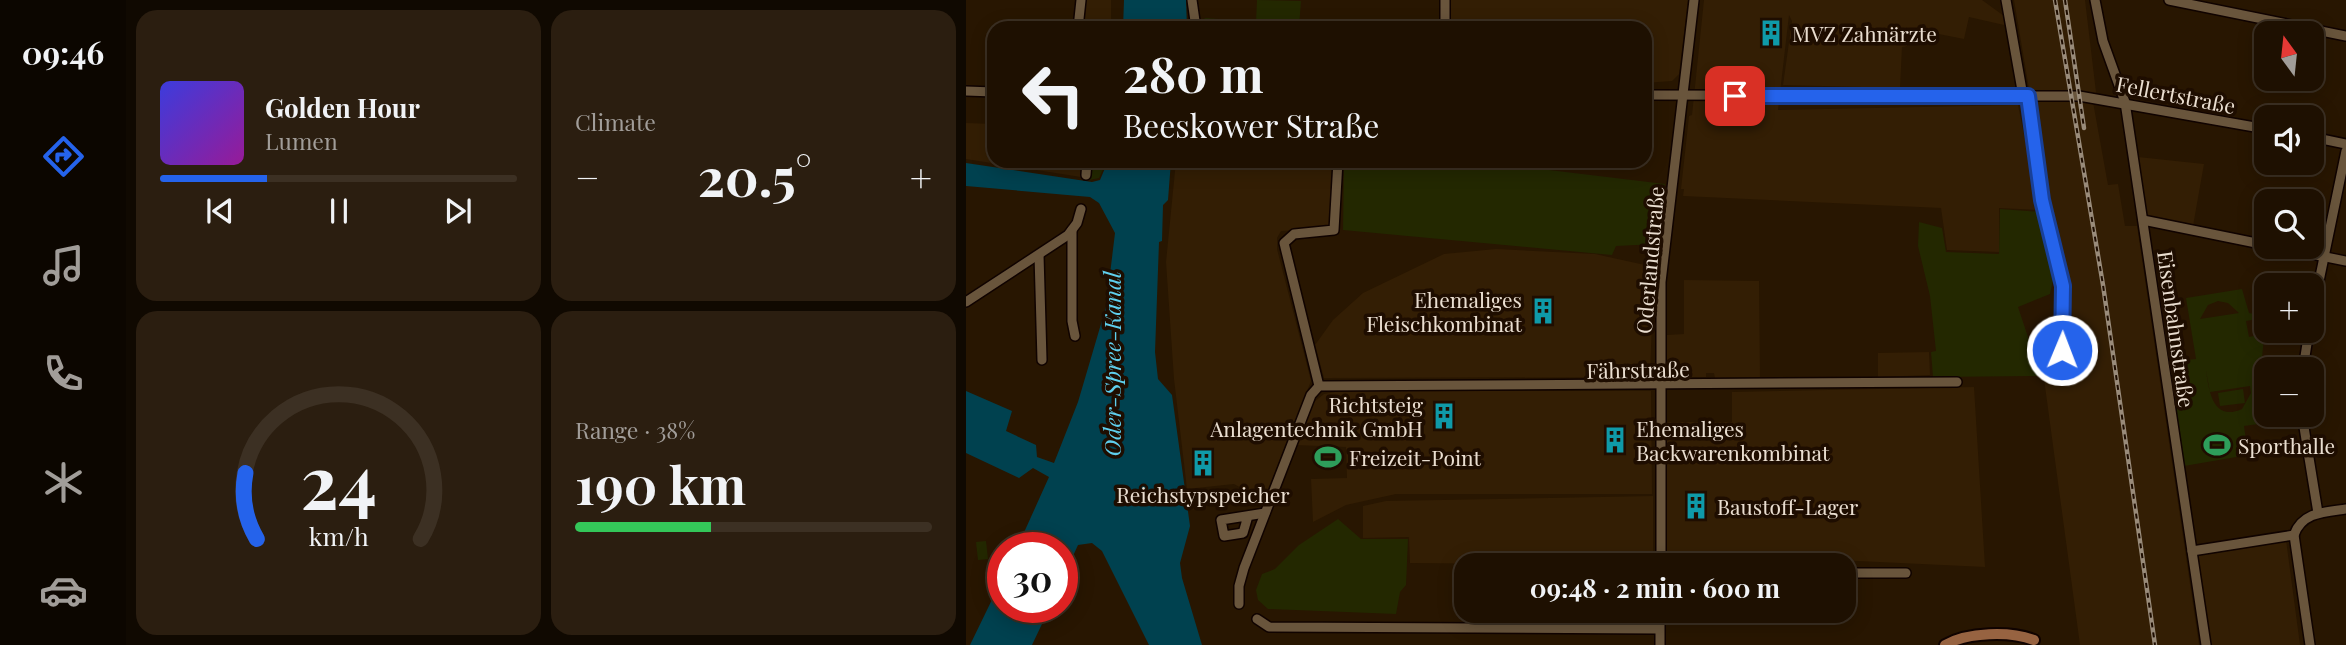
<!DOCTYPE html>
<meta charset="utf-8">
<style>
body{margin:0;font-family:"Playfair Display",serif;background:#2b1e10;color:#f1f3f6;height:100vh;display:flex;flex-direction:column;font-size:26px;white-space:nowrap}
*{box-sizing:border-box;margin:0}
p{font-size:23px;color:#a19d99}
.icon{flex:none;width:38px;height:38px;fill:none;stroke:currentColor;stroke-width:2;stroke-linecap:round;stroke-linejoin:round}
.map{position:relative;flex:1;overflow:hidden}
.drawer{display:flex;flex-direction:column;gap:10px;padding:10px;background:#100901;width:840px}
.drawer>*{flex:none}
.hud{position:absolute;left:21px;top:21px;width:665px;height:147px;border-radius:21px;box-shadow:0 4px 18px #0003,0 0 0 2px #3c3023;background:#1e1001;color:#f1f3f6;overflow:hidden}
.needle{width:46px;rotate:345deg}
.fabs{position:absolute;left:1288px;top:21px;display:grid;gap:14px}
.fabs a{display:grid;place-items:center;width:70px;height:70px;border-radius:14px;background:#1e1001;box-shadow:0 4px 18px #0003,0 0 0 2px #3c3023;font-size:35px}
.speed{position:absolute;left:21px;top:532px;display:flex;gap:14px;font-size:35px;font-weight:700;text-align:center}
.speed>*{display:grid;place-content:center;width:91px;height:91px;border-radius:50%;background:#1e1001;box-shadow:0 4px 18px #0003,0 0 0 2px #3c3023;line-height:1}
.speed .limit{border:10px solid #d22;background:#fff;color:#111}
.pin{position:absolute;display:grid;place-items:center;width:60px;height:60px;color:#fff;margin:-30px;border-radius:14px;box-shadow:0 4px 10px #0006}
.me{position:absolute;width:77px;margin:-38px;rotate:1deg;stroke-linejoin:round;filter:drop-shadow(0 0 5px #0008)}
.turn{display:flex;align-items:center;gap:24px;height:147px;padding:0 21px;font-size:32px}
.turn .icon{width:91px;height:91px;stroke-width:2.5}
.turn b{display:block;font-size:49px;line-height:60px}
.big{font-size:52px;font-weight:700;line-height:1.1}
.drawer .tile{flex:1;display:flex;flex-direction:column;justify-content:center;gap:10px;min-width:0;padding:0 24px;border-radius:21px;background:#2b1e10}
.drawer .dial{align-items:center;gap:0}
.dial svg{height:182px;overflow:visible;fill:none;stroke:#3c3023;stroke-width:7;stroke-linecap:round;text-anchor:middle}
.dial text{fill:#f1f3f6;stroke:none}
.song{display:flex;align-items:center;gap:21px}
.cover{width:84px;height:84px;border-radius:10px;background:linear-gradient(135deg,hsl(240 70% 55%),hsl(300 70% 35%))}
.played{height:7px;border-radius:4px;background:linear-gradient(90deg,#2563eb 30%,#3c3023 30%)}
.keys{display:flex;justify-content:space-around;direction:ltr}
.heat{display:flex;justify-content:space-between;align-items:center;font-size:38px;direction:ltr}
.charge{height:10px;border-radius:5px;background:linear-gradient(90deg,#34c759 38%,#3c3023 0)}
.drawer .tiles{flex:1;display:grid;gap:10px;grid-template-columns:repeat(2,1fr)}
.trip{position:absolute;left:488px;top:553px;width:402px;height:70px;border-radius:21px;background:#1e1001;box-shadow:0 4px 18px #0003,0 0 0 2px #3c3023;font-weight:700;line-height:70px;text-align:center}
main{display:flex;flex:1;min-height:0}
.tabs{display:flex;flex-direction:column;width:126px;justify-content:space-around;align-items:center;background:#0c0600;color:#a19d99}
.tabs .icon{width:49px;height:49px}
.tabs .on{color:#2563eb}
.tabs b{font-size:32px;color:#f1f3f6}
.map>svg:first-child{display:block}
.built{fill:#331e04}
.green{fill:#232800;fill-rule:evenodd}
.water{fill:#00414f}
.lines{fill:none;stroke-linecap:round;stroke-linejoin:round}
.minor-casing{stroke:#100300;stroke-width:12}
.major-casing{stroke:#100300;stroke-width:14}
.minor{stroke:#69553c;stroke-width:9}
.major{stroke:#976341;stroke-width:10}
.rail-casing{stroke:#998b7a;stroke-width:4.5}
.rail{stroke:#1e0d00;stroke-width:2;stroke-dasharray:5;stroke-linecap:butt}
.route-casing{stroke:#184099;stroke-width:18}
.route{stroke:#2563eb;stroke-width:12}
.labels{text-anchor:middle;dominant-baseline:central;stroke-width:7;stroke-linejoin:round;paint-order:stroke}
.poi-label{font-size:21px;fill:#eaded0;stroke:#1e0d00;text-anchor:start}
.street-label{font-size:21px;fill:#eaded0;stroke:#1e0d00}
.water-label{font-size:23px;font-style:italic;fill:#5fcfed;stroke:#1e0d00}
</style>
<main>
<nav class="tabs">
<b>09:46</b>
<svg class="icon on" aria-label="directions" viewBox="0 0 24 24"><path d="M12 3l9 9-9 9-9-9zM9 14v-3h6M13 9l2 2-2 2"/></svg>
<svg class="icon" aria-label="music" viewBox="0 0 24 24"><path d="M9 18V5l10-2v13"/><circle cx="6" cy="18" r="3"/><circle cx="16" cy="16" r="3"/></svg>
<svg class="icon" aria-label="phone" viewBox="0 0 24 24"><path d="M5 4h4l2 5-3 2q2 4 5 5l2-3 5 2v4C11 20 4 13 5 4z"/></svg>
<svg class="icon" aria-label="climate" viewBox="0 0 24 24"><path d="M12 3v18M4 7l16 10M4 17L20 7"/></svg>
<svg class="icon" aria-label="car" viewBox="0 0 24 24"><path d="M5 17H2v-5l4-1 3-4h7l3 4 3 1v5h-3M9 17h6M6 11h13"/><circle cx="7" cy="17" r="2"/><circle cx="17" cy="17" r="2"/></svg>
</nav>
<section class="drawer">
<div class="tiles">
<div class="tile">
<div class="song"><i class="cover"></i><div><b>Golden Hour</b><p>Lumen</p></div></div>
<div class="played"></div>
<div class="keys"><svg class="icon" aria-label="previous" viewBox="0 0 24 24"><path d="M18 5L8 12l10 7zM5 5v14"/></svg><svg class="icon" aria-label="pause" viewBox="0 0 24 24"><path d="M8 5v14M16 5v14"/></svg><svg class="icon" aria-label="next" viewBox="0 0 24 24"><path d="M6 5l10 7-10 7zM19 5v14"/></svg></div>
</div>
<div class="tile"><p>Climate</p>
<div class="heat"><a>−</a><b class="big">20.5°</b><a>+</a></div>
</div>
<div class="tile dial"><svg viewBox="0 0 100 80">
<path d="M14 69A42 42 0 1 1 86 69"/>
<path d="M14 69A42 42 0 0 1 9 40" stroke="#2563eb"/>
<text x="50" y="56" font-size="32" font-weight="700">24</text>
<text x="50" y="72" font-size="11">km/h</text>
</svg></div>
<div class="tile"><p>Range · 38%</p><b class="big">190 km</b><div class="charge"></div></div>
</div>
</section>
<div class="map">
<svg width="1380" height="645" viewBox="0 0 1380 645">
<rect width="100%" height="100%" fill="#281601"/>
<g class="built">
<polygon points="119,0 145,0 145,22 118,23"/>
<polygon points="482,0 722,0 713,74 706,81 679,83 679,28 482,28"/>
<polygon points="738,0 1016,0 1038,16 1038,25 1003,17 998,39 942,28 941,46 936,47 934,88 817,85 826,21 823,15 812,110 1052,105 1073,210 1033,208 1033,252 981,250 975,208 717,196 718,189 715,189 723,116 726,115"/>
<polygon points="1048,0 1119,0 1130,92 1127,102 1142,185 1152,184 1159,226 1171,226 1233,645 1114,645 1076,364 1098,350 1100,274 1080,189"/>
<polygon points="0,123 28,124 28,161 117,161 115,177 0,159"/>
<polygon points="1172,157 1238,164 1227,226 1181,217"/>
<polygon points="210,161 366,161 366,221 360,228 315,231 311,238 311,249 345,381 298,500 268,484 221,489 208,379 200,262"/>
<polygon points="530,249 629,254 688,267 684,375 680,377 358,378 349,345 367,320 397,293 478,254"/>
<polygon points="718,280 793,281 794,377 749,378 748,373 740,373 740,377 705,377 701,373 701,335 718,334"/>
<polygon points="963,352 964,375 912,377 912,353"/>
<polygon points="1008,387 1019,567 766,555 766,565 710,565 700,560 699,422 766,422 766,392"/>
<polygon points="374,391 685,391 686,494 430,494 380,505 347,522 345,479 381,478 380,447 329,445 348,402 358,394"/>
<polygon points="687,496 687,565 444,563 443,537 397,538 397,506 420,501"/>
<polygon points="1320,540 1334,645 1244,645 1229,553"/>
<polygon points="506,611 687,611 688,623 505,622"/>
</g>
<g class="green">
<polygon points="291,0 335,1 333,27 339,28 231,28 232,21 240,18 290,22"/>
<polygon points="125,161 141,161 133,178 123,180"/>
<polygon points="378,161 509,161 699,184 691,244 650,246 646,255 377,230"/>
<polygon points="1034,209 1076,212 1090,267 1084,294 1052,307 1075,376 967,377 965,352 970,351 964,296 952,246 953,222 976,228 980,252 1033,254"/>
<path d="M1276,289L1283,313L1300,316L1295,369L1299,423L1278,426L1282,455L1218,466L1203,362L1230,359L1220,298ZM1252,301L1262,303L1273,313L1234,319L1242,305ZM1274,315L1285,393L1276,409C1247,422 1243,391 1240,371L1244,392L1284,386ZM1296,318L1298,334L1283,337L1280,321Z"/>
<polygon points="1277,389 1279,403 1254,406 1252,393"/>
<polygon points="372,519 395,539 442,539 440,585 434,592 430,614 302,609 292,600 290,590 296,574 309,569 333,545"/>
<polygon points="20,541 22,559 12,560 10,542"/>
</g>
<g class="water">
<polygon points="158,0 220,0 221,28 157,28"/>
<polygon points="142,161 205,161 202,200 197,205 196,241 193,242 189,352 192,379 206,395 224,526 214,563 216,578 236,645 183,645 136,551 126,543 112,545 96,580 96,548 51,548 83,477 67,468 53,478 0,453 0,391 46,411 40,431 70,445 71,457 88,463 112,402 140,307 149,233 133,203 124,197 0,186 0,163 126,182 134,180"/>
<polygon points="37,577 37,607 84,607 66,645 4,645"/>
</g>
<g class="lines">
<g class="minor-casing">
<g id="minor">
<polyline points="226,0 230,28"/>
<polyline points="1040,0 1057,96"/>
<polyline points="1129,0 1137,41 1159,102 1240,645"/>
<polyline points="1203,0 1380,36"/>
<polyline points="112,28 115,0"/>
<polyline points="479,28 479,0"/>
<polyline points="0,91 28,92"/>
<polyline points="679,95 1113,96 1300,129"/>
<polyline points="1062,96 1076,200 1097,286 1096,350"/>
<polyline points="1346,137 1380,144"/>
<polyline points="120,175 121,161"/>
<polyline points="1177,220 1300,245"/>
<polyline points="106,230 106,321 109,336"/>
<polyline points="1310,247 1380,261"/>
<polyline points="73,255 76,360"/>
<polyline points="0,302 102,235 111,223 115,209"/>
<polyline points="1346,315 1380,151"/>
<polyline points="1337,369 1343,331"/>
<polyline points="353,386 318,243 328,234 368,230 372,161"/>
<polyline points="1336,415 1352,513"/>
<polyline points="282,516 277,533 258,536 255,520 299,513"/>
<polyline points="1328,535 1344,645"/>
<path d="M1226,551L1328,535C1336,512 1359,512 1380,509"/>
<polyline points="695,565 695,282 728,0"/>
<polyline points="878,573 940,573"/>
<polyline points="273,604 273,586 278,568 345,395 353,386 991,382"/>
<polyline points="694,611 694,645"/>
<polyline points="291,619 303,627 693,629"/>
</g>
</g>
<g class="major-casing">
<path id="major" d="M979,645C1002,632 1044,631 1068,640"/>
</g>
<use href="#minor" class="minor"/>
<use href="#major" class="major"/>
<g class="rail-casing">
<g id="rail">
<polyline points="1089,0 1137,285 1189,645"/>
<polyline points="1099,0 1118,128"/>
</g>
</g>
<use href="#rail" class="rail"/>
</g>
<g class="lines">
<g class="route-casing">
<polyline id="route" points="769,96 1062,96 1076,200 1097,286 1096,350"/>
</g>
<use href="#route" class="route"/>
</g>
<defs>
<g id="building-bare" transform="scale(2.1)"><path d="M-4-6H4V6H1V3H-1V6H-4ZM-2.5-4.3h1.7v1.8h-1.7ZM.8-4.3h1.7v1.8H.8ZM-2.5-1h1.7V.8h-1.7ZM.8-1h1.7V.8H.8Z" fill="#0f9aa8" stroke="#1e0d00" stroke-width="2.5" paint-order="stroke"/></g>
<g id="stadium-bare" transform="scale(2.1)"><path d="M0-5a6.5 5 0 1 0 0 10a6.5 5 0 1 0 0-10ZM-3.5-1.8h7v3.6h-7Z" fill="#2e9e5b" stroke="#1e0d00" stroke-width="2.5" paint-order="stroke"/></g>
</defs>
<g fill-rule="evenodd">
<use href="#building-bare" x="805" y="33"/>
<use href="#building-bare" x="577" y="311"/>
<use href="#building-bare" x="478" y="416"/>
<use href="#building-bare" x="649" y="440"/>
<use href="#stadium-bare" x="1251" y="445"/>
<use href="#stadium-bare" x="362" y="457"/>
<use href="#building-bare" x="237" y="463"/>
<use href="#building-bare" x="730" y="506"/>
</g>
<g class="labels">
<g class="poi-label">
<text x="826" y="33">MVZ Zahnärzte</text>
<text x="556" y="299" text-anchor="end">Ehemaliges<tspan x="556" dy="24">Fleischkombinat</tspan></text>
<text x="457" y="404" text-anchor="end">Richtsteig<tspan x="457" dy="24">Anlagentechnik GmbH</tspan></text>
<text x="670" y="428">Ehemaliges<tspan x="670" dy="24">Backwarenkombinat</tspan></text>
<text x="1272" y="445">Sporthalle</text>
<text x="383" y="457">Freizeit-Point</text>
<text x="237" y="494" text-anchor="middle">Reichstypspeicher</text>
<text x="751" y="506">Baustoff-Lager</text>
</g>
<g class="street-label">
<text transform="translate(1210 94) rotate(11)">Fellertstraße</text>
<text transform="translate(683 260) rotate(-85)">Oderlandstraße</text>
<text transform="translate(1211 329) rotate(82)">Eisenbahnstraße</text>
<text transform="translate(672 369) rotate(-1)">Fährstraße</text>
</g>
<g class="water-label">
<text transform="translate(145 364) rotate(-90)">Oder-Spree-Kanal</text>
</g>
</g>
</svg>
<div class="fabs">
<a><svg class="needle" viewBox="-14 -14 28 28"><path d="M0-13l5 13h-10z" fill="#e53935"/><path d="M0 13l5-13h-10z" fill="#a19d99"/></svg></a>
<a><svg class="icon" aria-label="sound" viewBox="0 0 24 24"><path d="M4 9h4l5-4v14l-5-4H4zM17 9q2 3 0 6"/></svg></a>
<a><svg class="icon" aria-label="search" viewBox="0 0 24 24"><circle cx="10" cy="10" r="6"/><path d="M15 15l6 6"/></svg></a>
<a>+</a>
<a>−</a>
</div>
<div class="speed"><div class="limit">30</div></div>
<div class="pin" style="left:769px;top:96px;background:#d93025"><svg class="icon" aria-label="arrive" viewBox="0 0 24 24"><path d="M6 21V4h12l-3 4 3 4H6"/></svg></div>
<svg class="me" style="left:1096px;top:350px" viewBox="-20 -20 40 40"><circle r="17" fill="#2563eb" stroke="#fff" stroke-width="3"/><path d="M0-11L8 9 0 5-8 9z" fill="#fff"/></svg>
<div class="trip">09:48 · 2 min · 600 m</div>
<div class="hud">
<div class="turn"><svg class="icon" aria-label="left" viewBox="0 0 24 24"><path d="M17 20v-9H6M10 6l-5 5 5 5"/></svg><div><b>280 m</b>Beeskower Straße</div></div>
</div>
</div>
</main>
